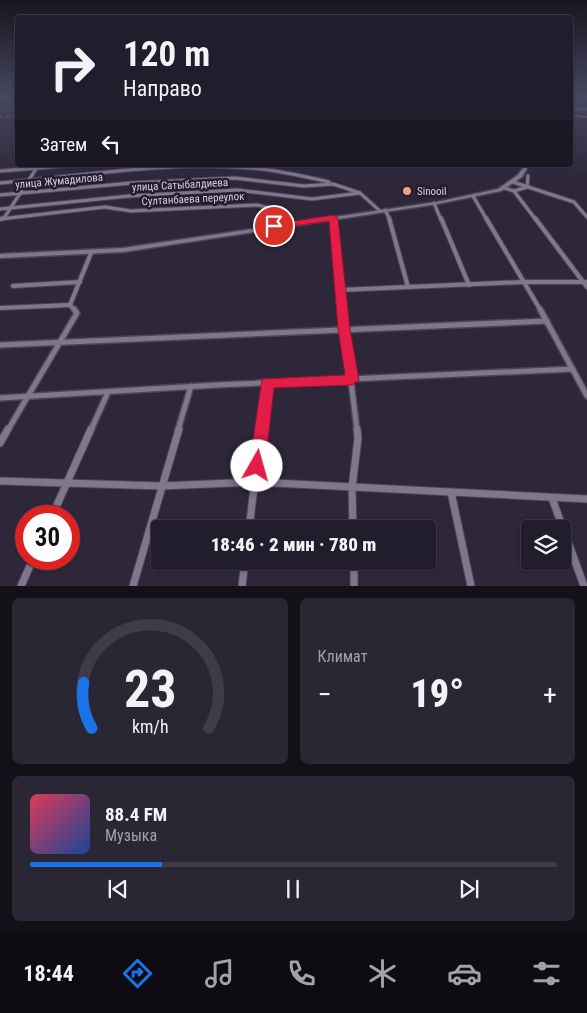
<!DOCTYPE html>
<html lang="ru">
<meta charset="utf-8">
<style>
body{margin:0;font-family:"Roboto Condensed",sans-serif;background:#2a2634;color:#f1f3f6;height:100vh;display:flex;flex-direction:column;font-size:19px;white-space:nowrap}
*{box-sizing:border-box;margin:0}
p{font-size:16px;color:#a2a2a9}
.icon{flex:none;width:28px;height:28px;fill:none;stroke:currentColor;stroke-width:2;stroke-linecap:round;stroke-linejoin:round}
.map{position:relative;height:586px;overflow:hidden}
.drawer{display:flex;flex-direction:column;gap:12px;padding:12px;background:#131018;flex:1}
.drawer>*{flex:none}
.hud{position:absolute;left:15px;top:15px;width:558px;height:152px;border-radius:5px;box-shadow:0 1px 4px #0004,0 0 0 1px #3f3b48;background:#221d2c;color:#f1f3f6;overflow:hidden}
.fabs{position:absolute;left:521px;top:520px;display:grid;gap:10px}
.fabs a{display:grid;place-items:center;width:50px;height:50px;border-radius:5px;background:#221d2c;box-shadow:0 1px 4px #0004,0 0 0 1px #3f3b48;font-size:25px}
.speed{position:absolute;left:15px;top:505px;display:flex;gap:10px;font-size:25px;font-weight:700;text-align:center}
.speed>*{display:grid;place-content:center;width:65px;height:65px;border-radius:50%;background:#221d2c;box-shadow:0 1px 4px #0004,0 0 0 1px #3f3b48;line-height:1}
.speed .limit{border:8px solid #d22;background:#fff;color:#111}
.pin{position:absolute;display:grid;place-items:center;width:42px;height:42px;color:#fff;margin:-21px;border:2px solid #fff;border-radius:50%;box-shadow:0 1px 5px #0007}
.me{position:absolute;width:55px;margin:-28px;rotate:7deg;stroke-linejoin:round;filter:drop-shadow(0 0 4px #0008)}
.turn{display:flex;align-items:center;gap:18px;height:105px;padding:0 25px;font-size:22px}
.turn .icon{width:65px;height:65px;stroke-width:2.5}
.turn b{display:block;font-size:35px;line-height:42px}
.then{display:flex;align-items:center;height:48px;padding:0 25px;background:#0003;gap:10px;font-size:19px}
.big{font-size:38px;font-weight:800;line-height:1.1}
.drawer .card{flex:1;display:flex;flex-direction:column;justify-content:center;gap:8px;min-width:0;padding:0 18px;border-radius:8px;background:#2a2634}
.drawer .dial{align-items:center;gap:0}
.dial svg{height:130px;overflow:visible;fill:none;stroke:#3f3b48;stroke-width:7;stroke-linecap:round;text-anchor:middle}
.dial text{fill:#f1f3f6;stroke:none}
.song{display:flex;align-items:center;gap:15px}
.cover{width:60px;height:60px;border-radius:8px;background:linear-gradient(135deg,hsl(350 70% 55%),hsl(220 70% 35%))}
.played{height:5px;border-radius:2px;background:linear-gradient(90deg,#1a73e8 25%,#3f3b48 25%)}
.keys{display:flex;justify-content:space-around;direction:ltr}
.heat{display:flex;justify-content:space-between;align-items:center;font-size:28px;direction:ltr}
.drawer .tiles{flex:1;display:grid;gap:12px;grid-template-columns:1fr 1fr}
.card:last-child{grid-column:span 2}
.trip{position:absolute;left:151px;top:520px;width:285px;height:50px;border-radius:5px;background:#221d2c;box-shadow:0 1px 4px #0004,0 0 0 1px #3f3b48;font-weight:800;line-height:50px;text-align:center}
.tab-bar{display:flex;height:80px;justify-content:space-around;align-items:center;background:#0e0c12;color:#a2a2a9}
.tab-bar .icon{width:35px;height:35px}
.tab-bar .active{color:#1a73e8}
.tab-bar b{font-size:22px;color:#f1f3f6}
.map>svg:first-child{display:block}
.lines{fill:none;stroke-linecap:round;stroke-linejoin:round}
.street-far3-casing{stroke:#4b4555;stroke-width:5}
.street-far2-casing{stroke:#4b4555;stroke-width:6}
.street-far1-casing{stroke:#4b4555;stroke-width:8}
.street-casing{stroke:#4b4555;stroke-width:9}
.secondary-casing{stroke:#4b4555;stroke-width:3}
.street-far3{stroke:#7f778e;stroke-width:3}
.street-far2{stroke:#7f778e;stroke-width:4}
.street-far1{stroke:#7f778e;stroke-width:5}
.street{stroke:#7f778e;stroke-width:7}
.secondary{fill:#7f778e;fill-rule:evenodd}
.rail{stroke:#a19caa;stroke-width:1;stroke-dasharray:3 3;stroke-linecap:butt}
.route{fill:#e11d48;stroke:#92132f}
.poi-dot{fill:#f2a080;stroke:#241d30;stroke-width:2}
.labels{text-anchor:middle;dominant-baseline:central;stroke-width:5;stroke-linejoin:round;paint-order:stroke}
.far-street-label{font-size:11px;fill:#d4cfdc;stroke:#241d30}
.far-poi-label{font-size:11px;fill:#d4cfdc;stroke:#241d30;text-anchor:start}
</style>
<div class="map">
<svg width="587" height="586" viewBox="0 0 587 586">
<rect width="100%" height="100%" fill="#2e273a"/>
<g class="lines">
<g class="street-far3-casing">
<g id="street-far3">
<polyline points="0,171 77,165"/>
<polyline points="513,182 574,202 587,217"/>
<path d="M0,183C83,176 167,161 250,168C277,170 303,176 329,182"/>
<polyline points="504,188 514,191 527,187 528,176"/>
<polyline points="514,191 536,220"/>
<polyline points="0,195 132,183 235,178 304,186 333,184 360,193 380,211"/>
<polyline points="473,196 487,220"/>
<polyline points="434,203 441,220"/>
<polyline points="0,209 129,196 237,190 312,199 360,193"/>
<polyline points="385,210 390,220"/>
<polyline points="4,218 36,169"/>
<polyline points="0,219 105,207 131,211 257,205 278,210 287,220"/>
</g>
</g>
<g class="street-far2-casing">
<g id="street-far2">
<polyline points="286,218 291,224"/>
<polyline points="334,218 340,290"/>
<polyline points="389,218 408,287 523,282 587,282"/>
<polyline points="441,218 469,285"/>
<polyline points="486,218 541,311"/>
<polyline points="535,218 587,287"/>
<polyline points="0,219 5,218"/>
<polyline points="13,286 80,282"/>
<polyline points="0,308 70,305"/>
<polyline points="75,311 70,305 91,253"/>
<polyline points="343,311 340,290 408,287"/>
</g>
</g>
<g class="street-far1-casing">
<g id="street-far1">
<polyline points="342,309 357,430"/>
<polyline points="540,309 587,396"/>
<polyline points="0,345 547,321"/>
<polyline points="0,398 217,385 573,369"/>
<polyline points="8,430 77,313 74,309"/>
<polyline points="91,430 108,392"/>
<polyline points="178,430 191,386"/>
<polyline points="261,430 267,383"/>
</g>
</g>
<g class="street-casing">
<g id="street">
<polyline points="0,443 8,429"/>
<polyline points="0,481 162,486 255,482 587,499"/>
<polyline points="451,492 471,586"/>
<polyline points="552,498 584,586"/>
<polyline points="52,516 91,429"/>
<polyline points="249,529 261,429"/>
<polyline points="353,529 352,488 358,438 357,429"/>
<polyline points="354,561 354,586"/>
<polyline points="21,586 33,559"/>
<polyline points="133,586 179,429"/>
<polyline points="242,586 245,561"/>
</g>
</g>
<g class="secondary-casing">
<g id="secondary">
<rect x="570" y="108" width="17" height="2"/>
<polygon points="525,165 529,165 522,177 501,191 437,204 123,252 0,258 0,254 123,248 437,202 498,189 518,175"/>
</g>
</g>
<use href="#street-far3" class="street-far3"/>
<use href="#street-far2" class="street-far2"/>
<use href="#street-far1" class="street-far1"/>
<use href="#street" class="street"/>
<use href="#secondary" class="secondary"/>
<g class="rail">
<polyline points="0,117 18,115"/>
<polyline points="587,117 572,115 587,118"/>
</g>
</g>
<linearGradient id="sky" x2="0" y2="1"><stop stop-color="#191520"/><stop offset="0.54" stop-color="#464760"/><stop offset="1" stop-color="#464760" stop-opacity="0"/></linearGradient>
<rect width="587" height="179" fill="url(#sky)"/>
<polygon class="route" points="334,215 338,218 350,329 359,380 352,385 274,388 265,466 263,471 257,473 251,471 249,466 262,379 345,375 338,329 329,221 274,229 269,226 274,224"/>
<circle class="poi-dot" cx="407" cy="191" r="5"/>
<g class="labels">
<g class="far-street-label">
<text transform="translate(59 181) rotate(-5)">улица Жумадилова</text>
<text transform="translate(180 185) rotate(-3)">улица Сатыбалдиева</text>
<text transform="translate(193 199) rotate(-3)">Султанбаева переулок</text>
</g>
<g class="far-poi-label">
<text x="417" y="191">Sinooil</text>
</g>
</g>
</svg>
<div class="fabs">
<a><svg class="icon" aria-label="layers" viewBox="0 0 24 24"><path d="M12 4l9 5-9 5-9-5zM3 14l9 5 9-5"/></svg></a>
</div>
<div class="speed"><div class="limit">30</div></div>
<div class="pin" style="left:274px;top:226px;background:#d93025"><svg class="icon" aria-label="arrive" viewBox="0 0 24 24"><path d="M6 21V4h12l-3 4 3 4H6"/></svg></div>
<svg class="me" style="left:257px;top:466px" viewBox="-20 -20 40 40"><circle r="19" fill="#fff"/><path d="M0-13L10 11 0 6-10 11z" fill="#e11d48"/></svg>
<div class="trip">18:46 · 2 мин · 780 m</div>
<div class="hud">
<div class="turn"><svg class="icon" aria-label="right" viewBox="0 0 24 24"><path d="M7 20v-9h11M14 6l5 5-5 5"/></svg><div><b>120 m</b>Направо</div></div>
<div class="then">Затем<svg class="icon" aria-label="left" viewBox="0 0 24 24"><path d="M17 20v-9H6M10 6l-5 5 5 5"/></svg></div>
</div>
</div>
<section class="drawer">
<div class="tiles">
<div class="card dial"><svg viewBox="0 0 100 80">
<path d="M14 69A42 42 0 1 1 86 69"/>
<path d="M14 69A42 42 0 0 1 9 41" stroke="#1a73e8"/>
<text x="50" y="56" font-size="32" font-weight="700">23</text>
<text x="50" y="72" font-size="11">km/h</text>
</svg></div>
<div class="card"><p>Климат</p>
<div class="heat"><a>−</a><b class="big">19°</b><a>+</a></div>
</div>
<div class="card">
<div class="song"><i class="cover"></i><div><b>88.4 FM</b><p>Музыка</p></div></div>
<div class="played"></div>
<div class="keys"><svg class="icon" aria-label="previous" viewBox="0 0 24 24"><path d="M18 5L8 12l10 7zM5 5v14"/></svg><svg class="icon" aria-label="pause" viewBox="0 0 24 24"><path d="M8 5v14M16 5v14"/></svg><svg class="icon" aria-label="next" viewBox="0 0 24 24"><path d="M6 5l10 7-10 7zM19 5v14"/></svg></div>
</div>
</div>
</section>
<nav class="tab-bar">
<b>18:44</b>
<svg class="icon active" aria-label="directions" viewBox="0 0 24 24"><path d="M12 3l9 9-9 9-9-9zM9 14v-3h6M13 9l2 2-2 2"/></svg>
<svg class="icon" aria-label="music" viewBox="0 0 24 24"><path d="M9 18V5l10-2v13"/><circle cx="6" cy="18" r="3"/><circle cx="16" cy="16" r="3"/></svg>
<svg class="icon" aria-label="phone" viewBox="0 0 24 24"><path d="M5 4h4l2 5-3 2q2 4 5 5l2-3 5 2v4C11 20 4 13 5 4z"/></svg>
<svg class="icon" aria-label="climate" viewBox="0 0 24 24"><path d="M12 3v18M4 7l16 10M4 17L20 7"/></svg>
<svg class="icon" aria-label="car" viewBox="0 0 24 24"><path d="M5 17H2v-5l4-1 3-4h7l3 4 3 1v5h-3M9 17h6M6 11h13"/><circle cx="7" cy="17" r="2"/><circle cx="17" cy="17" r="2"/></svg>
<svg class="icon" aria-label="filters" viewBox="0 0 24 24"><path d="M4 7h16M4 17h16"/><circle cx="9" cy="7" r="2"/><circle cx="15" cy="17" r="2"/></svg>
</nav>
